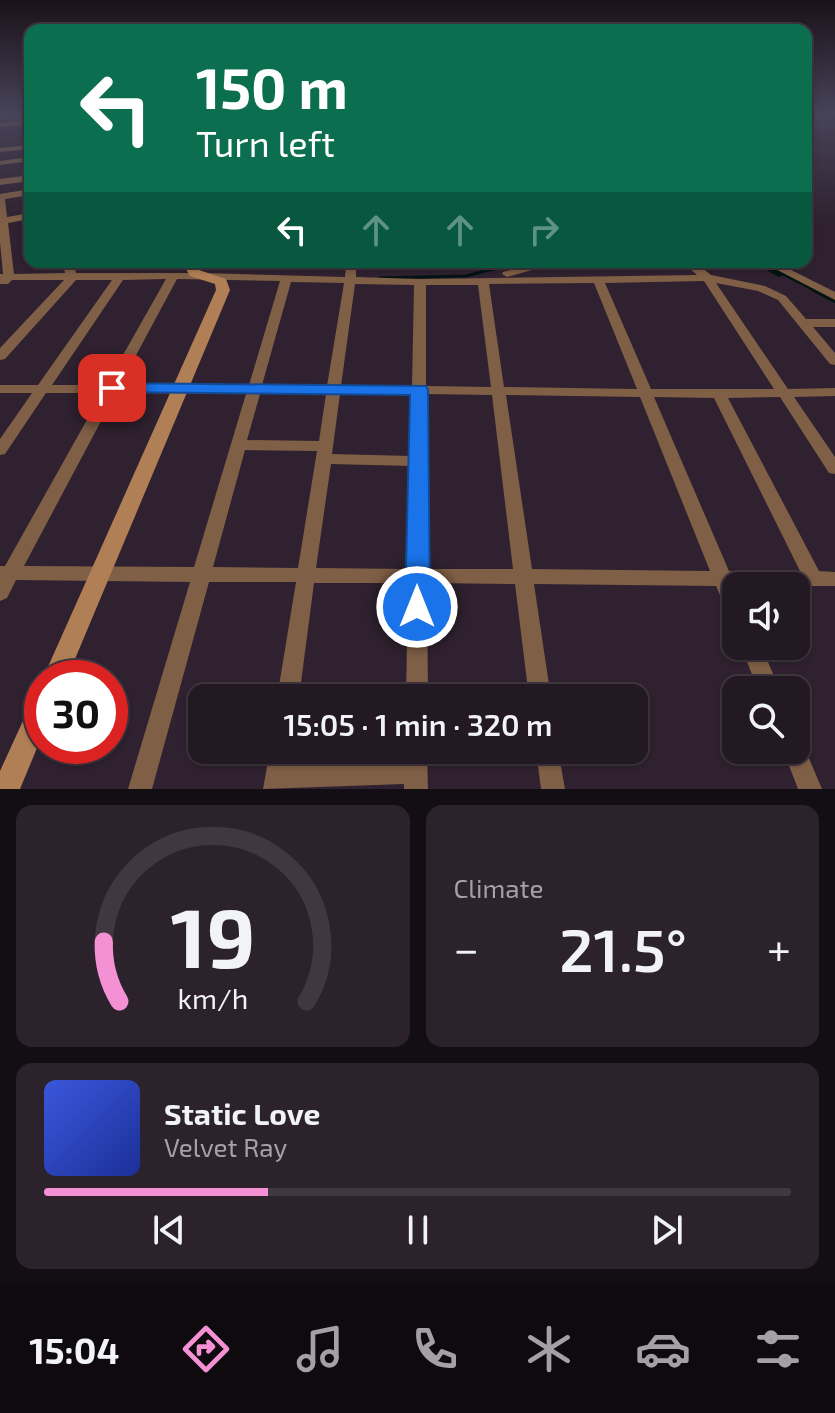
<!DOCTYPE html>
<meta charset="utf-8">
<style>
body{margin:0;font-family:"Exo 2",sans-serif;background:#2b222b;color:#f1f3f6;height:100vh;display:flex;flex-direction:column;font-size:30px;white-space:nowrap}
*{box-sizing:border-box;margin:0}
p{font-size:26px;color:#a3a0a6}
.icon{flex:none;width:44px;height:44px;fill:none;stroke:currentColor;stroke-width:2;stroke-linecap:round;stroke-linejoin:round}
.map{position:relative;height:789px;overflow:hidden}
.drawer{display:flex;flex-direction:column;gap:16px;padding:16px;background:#130e13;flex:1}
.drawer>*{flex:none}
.hud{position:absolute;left:24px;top:24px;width:788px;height:244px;border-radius:16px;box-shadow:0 2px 6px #0004,0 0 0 2px #403841;background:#0b6e4f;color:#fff;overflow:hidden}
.tools{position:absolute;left:722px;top:572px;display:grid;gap:16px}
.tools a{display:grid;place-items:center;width:88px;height:88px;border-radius:16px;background:#231923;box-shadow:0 2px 6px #0004,0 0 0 2px #403841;font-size:40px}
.speed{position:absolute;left:24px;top:660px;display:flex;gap:16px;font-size:40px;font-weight:700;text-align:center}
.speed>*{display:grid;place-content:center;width:104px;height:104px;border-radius:50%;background:#231923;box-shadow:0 2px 6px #0004,0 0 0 2px #403841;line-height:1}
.speed .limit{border:12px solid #d22;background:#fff;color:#111}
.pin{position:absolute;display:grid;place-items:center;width:68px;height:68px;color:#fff;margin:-34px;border-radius:16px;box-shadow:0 4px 12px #0006}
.me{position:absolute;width:88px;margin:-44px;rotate:0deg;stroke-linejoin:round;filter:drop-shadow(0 0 6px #0008)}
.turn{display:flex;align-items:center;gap:28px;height:168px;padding:0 40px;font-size:36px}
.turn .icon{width:104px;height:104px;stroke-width:2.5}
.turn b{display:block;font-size:56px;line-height:68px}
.lanes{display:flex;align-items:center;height:76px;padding:0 40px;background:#0003;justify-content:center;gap:40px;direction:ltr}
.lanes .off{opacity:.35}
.big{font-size:60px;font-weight:600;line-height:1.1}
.drawer .tile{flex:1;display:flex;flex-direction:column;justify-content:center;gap:12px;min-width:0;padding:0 28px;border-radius:16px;background:#2b222b}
.drawer .dial{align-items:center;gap:0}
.dial svg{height:208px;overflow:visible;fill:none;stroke:#403841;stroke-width:7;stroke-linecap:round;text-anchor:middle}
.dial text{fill:#f1f3f6;stroke:none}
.song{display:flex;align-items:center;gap:24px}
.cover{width:96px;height:96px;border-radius:12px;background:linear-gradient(135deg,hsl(230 70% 55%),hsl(230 70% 35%))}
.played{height:8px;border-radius:4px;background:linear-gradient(90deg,#f491d4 30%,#403841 30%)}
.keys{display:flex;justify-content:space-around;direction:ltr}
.heat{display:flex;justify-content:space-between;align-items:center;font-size:44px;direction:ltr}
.drawer .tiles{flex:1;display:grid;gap:16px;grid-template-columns:1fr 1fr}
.tile:last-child{grid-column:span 2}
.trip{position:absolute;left:188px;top:684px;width:460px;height:80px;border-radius:16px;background:#231923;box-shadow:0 2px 6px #0004,0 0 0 2px #403841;font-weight:600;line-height:80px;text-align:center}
.tab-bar{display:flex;height:128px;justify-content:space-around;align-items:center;background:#0e0a0e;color:#a3a0a6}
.tab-bar .icon{width:56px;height:56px}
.tab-bar .selected{color:#f491d4}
.tab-bar b{font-size:36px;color:#f1f3f6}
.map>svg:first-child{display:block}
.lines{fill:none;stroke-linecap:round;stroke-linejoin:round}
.stream-far1{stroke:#021314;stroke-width:3}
.stream{stroke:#021314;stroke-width:4}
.river{fill:#021314;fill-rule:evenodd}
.street{fill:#7f5f46;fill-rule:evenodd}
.secondary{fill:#b17f55;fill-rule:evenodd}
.route{fill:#1a73e8;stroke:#114b97;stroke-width:2}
</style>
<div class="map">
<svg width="835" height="789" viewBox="0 0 835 789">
<rect width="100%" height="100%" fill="#2f212f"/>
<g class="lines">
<g class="stream-far1">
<polyline points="779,272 818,292"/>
<polyline points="380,278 466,276 520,262"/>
</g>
<polyline class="stream" points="814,290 835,301"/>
<polygon class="river" points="752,262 773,262 788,272 779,277"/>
<g class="street">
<polygon points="0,114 21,114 0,117"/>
<polygon points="28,120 30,124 0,127 0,123"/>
<polygon points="30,145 30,149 0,152 0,148"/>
<polygon points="30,157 30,161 0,165 0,161"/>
<polygon points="30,175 30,181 0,185 0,179"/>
<path d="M30,189V195L5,199L7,217L30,213V219L8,223L14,274L65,273L63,262H73L76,273H203L345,277L346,266L343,262H354L356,266V277L420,279L697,275L683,262H695L711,275L765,286L786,296L806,319H835V327H813L835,353V365L830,364L778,300L758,291L716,283L788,389L835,388V396L794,397L835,457V474L829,473L780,397L728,398L819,571L835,572V586H735L736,618L729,616L716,586L534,584L551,698H529L515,584L427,583L428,698H406L408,583H314L299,698H277L296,582H209L152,789H128L190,582L16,580L7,598L0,601V566H5L102,393H46L5,454L0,455V439L32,393H0V385H38L112,280H76L5,359L0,360V348L64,280H12L8,284H0V274H3L0,242V194ZM166,279L106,385H52L123,280ZM177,279L280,281L249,385H120ZM704,281L774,389H651L605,283ZM291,282L344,283L327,386L262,385ZM594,283L637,389L504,387L489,284ZM355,284L414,285L412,386H341ZM426,285H478L491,387L426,386ZM116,393L246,394L194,567L24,566ZM260,394H326L319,441L247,440ZM340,394H412L411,456L332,454ZM426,394L492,395L513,569H427ZM506,395L640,397L710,571L532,569ZM654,397L714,398L800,571H729ZM245,450L317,451L298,568L213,567ZM331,464L411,466L409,569L316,568Z"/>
<polygon points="127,262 152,262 151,264 128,268 123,265"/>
<polygon points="542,262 560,262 507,277 502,274 503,272"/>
<polygon points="762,262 775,262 835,292 835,300"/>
<polygon points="741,646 761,646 780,690 758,690"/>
<polygon points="796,740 802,742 822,789 798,789 783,750 796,750"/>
<polygon points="270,750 292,750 290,764 404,761 405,750 427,750 428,789 404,789 404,784 263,789"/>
<polygon points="536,750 558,750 565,789 541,789"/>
</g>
<g class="secondary">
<polygon points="182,262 194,262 199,270 226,279 230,290 67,678 43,678 216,290 215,284 190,276"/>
<polygon points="42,695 42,736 20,789 0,789 0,771 33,699"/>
</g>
</g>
<linearGradient id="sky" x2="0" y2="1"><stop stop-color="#1a121a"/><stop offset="0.51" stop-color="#474358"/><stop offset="1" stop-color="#474358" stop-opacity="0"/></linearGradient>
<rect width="835" height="224" fill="url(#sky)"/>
<polygon class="route" points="112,383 426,386 428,390 430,607 426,614 417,617 409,614 405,607 410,395 105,392 103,388 105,384"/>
</svg>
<div class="tools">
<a><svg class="icon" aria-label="sound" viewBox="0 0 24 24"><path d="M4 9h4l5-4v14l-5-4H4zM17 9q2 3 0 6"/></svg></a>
<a><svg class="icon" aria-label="search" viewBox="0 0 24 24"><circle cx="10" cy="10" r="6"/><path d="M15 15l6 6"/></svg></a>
</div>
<div class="speed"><div class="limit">30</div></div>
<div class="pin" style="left:112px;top:388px;background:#d93025"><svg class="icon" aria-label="arrive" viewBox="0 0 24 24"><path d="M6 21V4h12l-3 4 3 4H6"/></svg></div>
<svg class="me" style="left:417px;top:607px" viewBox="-20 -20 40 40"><circle r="17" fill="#1a73e8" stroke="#fff" stroke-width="3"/><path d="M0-11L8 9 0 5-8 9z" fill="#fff"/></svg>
<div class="trip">15:05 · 1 min · 320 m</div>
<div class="hud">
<div class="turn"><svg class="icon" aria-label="left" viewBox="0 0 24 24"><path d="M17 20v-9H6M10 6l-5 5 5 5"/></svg><div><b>150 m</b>Turn left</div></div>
<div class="lanes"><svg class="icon" aria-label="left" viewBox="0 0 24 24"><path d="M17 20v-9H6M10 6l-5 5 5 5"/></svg><svg class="icon off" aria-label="ahead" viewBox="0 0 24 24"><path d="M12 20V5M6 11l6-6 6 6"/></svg><svg class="icon off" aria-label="ahead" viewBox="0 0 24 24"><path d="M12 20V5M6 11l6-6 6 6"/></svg><svg class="icon off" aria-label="right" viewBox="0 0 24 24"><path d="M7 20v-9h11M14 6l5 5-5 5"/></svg></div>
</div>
</div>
<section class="drawer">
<div class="tiles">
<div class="tile dial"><svg viewBox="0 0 100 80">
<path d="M14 69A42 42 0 1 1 86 69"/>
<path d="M14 69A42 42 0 0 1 8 46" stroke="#f491d4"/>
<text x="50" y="56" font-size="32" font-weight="700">19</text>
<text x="50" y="72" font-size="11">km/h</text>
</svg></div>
<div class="tile"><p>Climate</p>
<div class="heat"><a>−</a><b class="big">21.5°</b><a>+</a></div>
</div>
<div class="tile">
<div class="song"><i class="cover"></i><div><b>Static Love</b><p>Velvet Ray</p></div></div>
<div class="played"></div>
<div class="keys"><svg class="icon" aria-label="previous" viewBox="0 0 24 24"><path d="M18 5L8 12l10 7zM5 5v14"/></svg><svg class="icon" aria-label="pause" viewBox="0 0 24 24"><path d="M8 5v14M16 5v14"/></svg><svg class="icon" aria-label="next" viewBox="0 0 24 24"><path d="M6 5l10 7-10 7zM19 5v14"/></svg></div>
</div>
</div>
</section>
<nav class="tab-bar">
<b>15:04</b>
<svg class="icon selected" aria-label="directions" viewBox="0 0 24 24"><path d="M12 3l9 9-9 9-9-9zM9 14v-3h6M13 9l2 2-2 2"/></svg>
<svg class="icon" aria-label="music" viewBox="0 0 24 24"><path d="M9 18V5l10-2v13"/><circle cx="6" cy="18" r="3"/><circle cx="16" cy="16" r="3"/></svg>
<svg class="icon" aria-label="phone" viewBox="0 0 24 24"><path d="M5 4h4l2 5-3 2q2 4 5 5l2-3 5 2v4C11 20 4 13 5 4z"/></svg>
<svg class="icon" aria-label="climate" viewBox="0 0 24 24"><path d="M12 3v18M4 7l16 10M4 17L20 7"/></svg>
<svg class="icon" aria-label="car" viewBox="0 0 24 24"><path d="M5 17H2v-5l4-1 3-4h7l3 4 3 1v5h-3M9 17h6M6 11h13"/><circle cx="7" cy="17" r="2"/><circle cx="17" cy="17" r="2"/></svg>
<svg class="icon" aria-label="filters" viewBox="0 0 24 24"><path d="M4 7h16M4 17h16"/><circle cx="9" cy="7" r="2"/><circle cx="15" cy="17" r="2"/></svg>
</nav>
